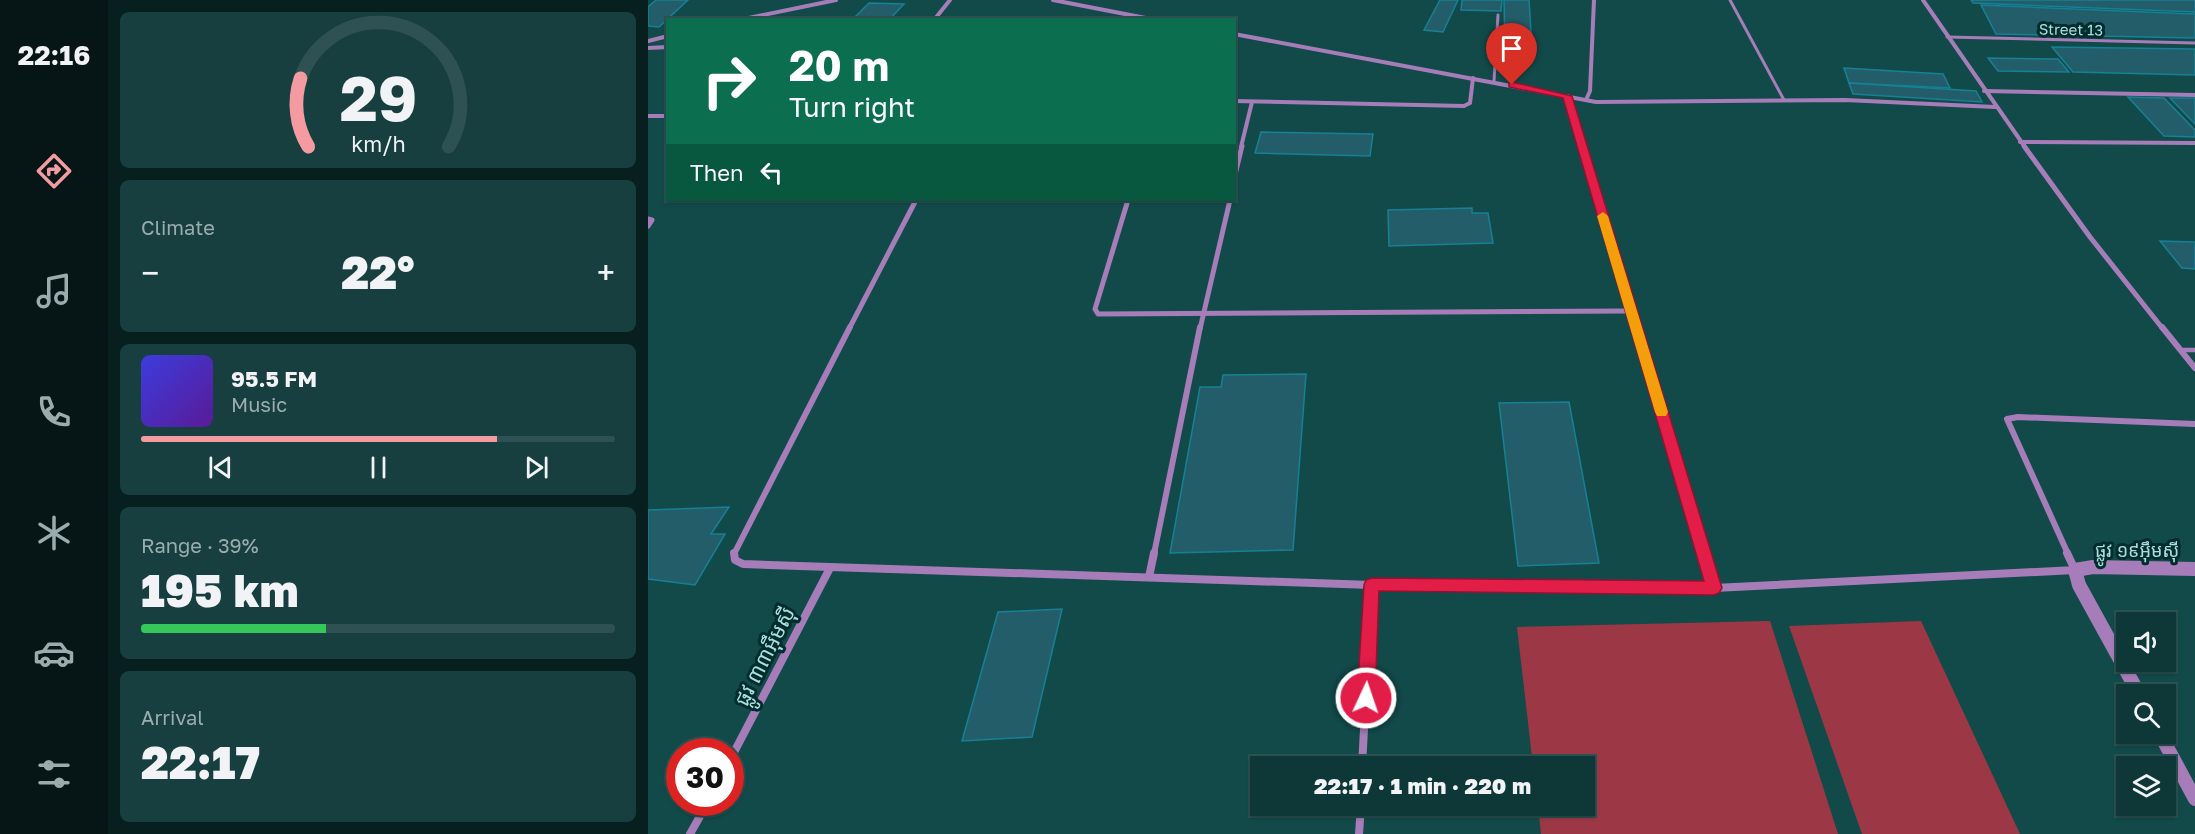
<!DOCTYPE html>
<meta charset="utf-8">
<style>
body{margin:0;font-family:"Golos Text","Noto Sans Khmer",sans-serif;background:#173f40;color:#f1f3f6;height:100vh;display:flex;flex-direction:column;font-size:22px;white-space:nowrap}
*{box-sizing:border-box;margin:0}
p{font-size:20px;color:#9bacae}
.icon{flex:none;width:33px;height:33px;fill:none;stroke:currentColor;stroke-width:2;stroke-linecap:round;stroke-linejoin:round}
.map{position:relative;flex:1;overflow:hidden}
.details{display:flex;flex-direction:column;gap:12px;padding:12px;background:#081f1f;width:540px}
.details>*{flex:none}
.guide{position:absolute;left:18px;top:18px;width:570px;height:183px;border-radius:0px;box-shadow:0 2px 4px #0004,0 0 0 2px #2e5253;background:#0b6e4f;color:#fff;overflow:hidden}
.fabs{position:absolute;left:1468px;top:612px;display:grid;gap:12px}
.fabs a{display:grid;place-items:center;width:60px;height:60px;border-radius:0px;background:#0e3838;box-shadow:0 2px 4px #0004,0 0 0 2px #2e5253;font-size:30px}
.speed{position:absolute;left:18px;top:738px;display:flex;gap:12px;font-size:30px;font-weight:700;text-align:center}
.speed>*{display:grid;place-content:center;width:78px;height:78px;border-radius:50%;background:#0e3838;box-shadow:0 2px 4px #0004,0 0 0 2px #2e5253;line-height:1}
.speed .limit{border:9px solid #d22;background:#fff;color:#111}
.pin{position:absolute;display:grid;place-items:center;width:51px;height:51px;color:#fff;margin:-62px -26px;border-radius:50% 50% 50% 0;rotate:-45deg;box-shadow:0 0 6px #0007}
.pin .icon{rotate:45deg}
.me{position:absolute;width:66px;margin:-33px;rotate:3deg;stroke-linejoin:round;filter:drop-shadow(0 0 4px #0008)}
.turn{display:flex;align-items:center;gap:21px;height:126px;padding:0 24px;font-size:27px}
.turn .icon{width:78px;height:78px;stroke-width:2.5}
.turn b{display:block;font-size:42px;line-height:51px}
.then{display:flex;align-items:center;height:57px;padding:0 24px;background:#0003;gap:12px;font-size:22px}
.big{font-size:45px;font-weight:800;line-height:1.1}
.details .tile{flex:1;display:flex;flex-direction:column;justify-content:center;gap:9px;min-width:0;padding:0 21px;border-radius:9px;background:#173f40}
.details .dial{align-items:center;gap:0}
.dial svg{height:156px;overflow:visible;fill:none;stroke:#2e5253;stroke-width:7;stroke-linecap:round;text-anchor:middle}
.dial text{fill:#f1f3f6;stroke:none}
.song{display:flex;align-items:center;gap:18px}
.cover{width:72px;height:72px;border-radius:9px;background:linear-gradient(135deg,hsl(240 70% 55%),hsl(270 70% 35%))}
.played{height:6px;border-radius:3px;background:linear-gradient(90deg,#f49aa1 75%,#2e5253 75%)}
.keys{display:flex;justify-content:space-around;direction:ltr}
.heat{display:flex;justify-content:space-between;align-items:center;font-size:33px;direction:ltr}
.charge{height:9px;border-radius:4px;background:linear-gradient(90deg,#34c759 39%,#2e5253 0)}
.trip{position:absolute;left:602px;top:756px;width:345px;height:60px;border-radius:0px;background:#0e3838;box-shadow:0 2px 4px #0004,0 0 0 2px #2e5253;font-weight:800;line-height:60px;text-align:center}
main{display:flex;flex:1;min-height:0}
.dock{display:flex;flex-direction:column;width:108px;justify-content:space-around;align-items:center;background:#061616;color:#9bacae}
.dock .icon{width:42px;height:42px}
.dock .on{color:#f49aa1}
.dock b{font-size:27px;color:#f1f3f6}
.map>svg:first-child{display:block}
.green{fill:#9c3846}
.building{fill:#245d6a;stroke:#168095;stroke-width:1.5}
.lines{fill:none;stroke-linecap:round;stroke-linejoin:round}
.service-far1{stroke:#a67db8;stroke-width:3}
.service{stroke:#a67db8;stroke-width:4.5}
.minor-far3{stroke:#a67db8;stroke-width:4}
.minor-far2{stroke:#a67db8;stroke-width:5}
.minor-far1{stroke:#a67db8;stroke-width:6}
.minor{stroke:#a67db8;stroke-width:8}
.tertiary{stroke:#a67db8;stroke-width:14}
.route{fill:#e11d48;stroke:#92132f;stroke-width:1.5}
.slow{fill:#f59e0b}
.labels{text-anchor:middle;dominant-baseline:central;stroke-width:6;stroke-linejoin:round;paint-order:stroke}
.far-street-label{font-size:15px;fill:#aedbdb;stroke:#002e2e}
.street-label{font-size:18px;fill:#aedbdb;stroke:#002e2e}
.near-street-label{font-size:21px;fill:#aedbdb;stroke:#002e2e}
</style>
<main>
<nav class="dock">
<b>22:16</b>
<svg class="icon on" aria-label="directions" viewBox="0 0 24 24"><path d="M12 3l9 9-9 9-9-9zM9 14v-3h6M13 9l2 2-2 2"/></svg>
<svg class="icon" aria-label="music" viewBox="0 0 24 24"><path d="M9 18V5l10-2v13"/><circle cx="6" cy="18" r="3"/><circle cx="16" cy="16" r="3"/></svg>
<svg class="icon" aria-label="phone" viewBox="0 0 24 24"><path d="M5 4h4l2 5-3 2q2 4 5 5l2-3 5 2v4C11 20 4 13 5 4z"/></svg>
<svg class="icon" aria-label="climate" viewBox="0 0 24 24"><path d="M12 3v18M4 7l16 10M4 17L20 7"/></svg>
<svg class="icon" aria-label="car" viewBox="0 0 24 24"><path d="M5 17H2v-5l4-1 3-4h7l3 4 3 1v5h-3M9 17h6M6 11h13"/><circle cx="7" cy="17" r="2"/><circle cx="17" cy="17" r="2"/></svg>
<svg class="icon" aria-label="filters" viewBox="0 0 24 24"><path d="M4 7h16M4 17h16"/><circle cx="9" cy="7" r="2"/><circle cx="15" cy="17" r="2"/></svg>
</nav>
<section class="details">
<div class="tile dial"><svg viewBox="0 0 100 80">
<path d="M14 69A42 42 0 1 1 86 69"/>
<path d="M14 69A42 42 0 0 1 10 34" stroke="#f49aa1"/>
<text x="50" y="56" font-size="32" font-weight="700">29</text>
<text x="50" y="72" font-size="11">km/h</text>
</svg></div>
<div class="tile"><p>Climate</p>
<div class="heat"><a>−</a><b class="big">22°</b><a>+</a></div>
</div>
<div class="tile">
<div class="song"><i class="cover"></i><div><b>95.5 FM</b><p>Music</p></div></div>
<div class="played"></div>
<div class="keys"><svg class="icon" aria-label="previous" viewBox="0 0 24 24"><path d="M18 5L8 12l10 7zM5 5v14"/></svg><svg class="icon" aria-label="pause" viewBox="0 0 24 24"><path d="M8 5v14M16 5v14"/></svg><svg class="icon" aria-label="next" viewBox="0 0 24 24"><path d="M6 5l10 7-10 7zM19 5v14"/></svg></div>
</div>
<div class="tile"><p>Range · 39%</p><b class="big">195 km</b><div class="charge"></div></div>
<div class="tile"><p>Arrival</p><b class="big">22:17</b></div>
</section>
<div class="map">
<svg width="1547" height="834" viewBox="0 0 1547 834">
<rect width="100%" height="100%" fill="#124a4a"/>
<g class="green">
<polygon points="1122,621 1190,834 893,834 890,806 936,806 936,766 885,766 869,627"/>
<polygon points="1273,621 1372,834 1214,834 1141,626"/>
</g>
<g class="building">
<polygon points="8,0 40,0 11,27 0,26 0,7"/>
<polygon points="792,0 810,0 795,32 776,30"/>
<polygon points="814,0 854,0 853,11 813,10"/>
<polygon points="856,0 881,0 884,47 857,46"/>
<polygon points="1323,0 1547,0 1547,12 1325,3"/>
<polygon points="221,3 256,4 241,20 204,20"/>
<polygon points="1333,5 1547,14 1547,38 1348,34"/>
<polygon points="1404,47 1547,49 1547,75 1425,72"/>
<polygon points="1340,58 1410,59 1421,72 1350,71"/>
<polygon points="1196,68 1295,74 1302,88 1201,83"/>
<polygon points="1201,83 1328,91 1334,102 1205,94"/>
<polygon points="1480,97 1516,98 1547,130 1547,137 1516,136"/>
<polygon points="1522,98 1547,98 1547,124"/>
<polygon points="613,132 725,134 722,156 607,153"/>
<polygon points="824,208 824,213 840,213 845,243 741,246 740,210"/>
<polygon points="1512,241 1547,242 1547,269 1534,268"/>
<polygon points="658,374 645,550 522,553 552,387 573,387 575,375"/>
<polygon points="921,402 951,563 870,566 851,403"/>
<polygon points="81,507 63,534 77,534 47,585 0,579 0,510"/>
<polygon points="414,609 384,737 314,741 350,612"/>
</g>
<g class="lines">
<g class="service-far1">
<polyline points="1082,0 1136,100"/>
<polyline points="1299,37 1547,43"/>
<polyline points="846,81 850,15"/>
</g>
<polyline class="service" points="1532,350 1547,350"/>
<g class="minor-far3">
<polyline points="405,0 508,20"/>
<polyline points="1275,0 1377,147"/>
<polyline points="91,20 188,0"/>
<polyline points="286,20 302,0"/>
<polyline points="586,34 948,102 1197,100 1347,107"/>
<polyline points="0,41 20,36"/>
<polyline points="0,48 20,47"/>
<polyline points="1336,91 1547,95"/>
<polyline points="920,96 935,147"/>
<polyline points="938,100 942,91 946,0"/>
<polyline points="586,101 816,106 822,103 825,78"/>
<polyline points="0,116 20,116"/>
<polyline points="1372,142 1547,143"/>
<polyline points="593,147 604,102"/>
</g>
<g class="minor-far2">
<polyline points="935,146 989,329"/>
<polyline points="1376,146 1442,237 1515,329"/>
<polyline points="586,179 594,146"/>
<polyline points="480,200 447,309 450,314 983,311"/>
<polyline points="0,219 4,220 0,226"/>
<polyline points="201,329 268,200"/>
<polyline points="552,329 582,200"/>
</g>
<g class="minor-far1">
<polyline points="989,327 1056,554"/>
<polyline points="1514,327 1547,368"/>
<polyline points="86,554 202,327"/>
<polyline points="506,554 552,327"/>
<polyline points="1420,554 1359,419 1370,417 1547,424"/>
</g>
<g class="minor">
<polyline points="86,553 87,560 95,564 724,585 1066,588 1427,570 1419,553"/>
<polyline points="1056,553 1066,588"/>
<polyline points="501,577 506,553"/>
<polyline points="82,760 182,568"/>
<polyline points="714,766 724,585"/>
<polyline points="42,834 60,802"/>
<polyline points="711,834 713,806"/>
</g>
<g class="tertiary">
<polyline points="1491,694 1431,585 1427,570 1445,567 1547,569"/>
<polyline points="1512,734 1547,799"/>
</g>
</g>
<polygon class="route" points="864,82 924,96 1074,588 1071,593 1066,595 731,591 727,698 724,704 718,706 712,704 709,698 716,585 718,580 724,578 1056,581 915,98 861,87 861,83"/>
<polygon class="slow" points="955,212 960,216 1020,412 1018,416 1009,416 1007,412 949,216"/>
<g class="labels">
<g class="far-street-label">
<text transform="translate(1423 29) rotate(1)">Street 13</text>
</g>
<g class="street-label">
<text x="1489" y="550">ផ្លូវ ១៩អ៊ឹមស៊ី</text>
</g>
<g class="near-street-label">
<text transform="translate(116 656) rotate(-63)">ផ្លូវ ៣៣អ៊ឹមស៊ី</text>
</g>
</g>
</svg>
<div class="fabs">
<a><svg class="icon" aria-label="sound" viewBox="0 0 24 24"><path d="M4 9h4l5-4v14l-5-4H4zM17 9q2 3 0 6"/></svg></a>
<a><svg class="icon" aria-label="search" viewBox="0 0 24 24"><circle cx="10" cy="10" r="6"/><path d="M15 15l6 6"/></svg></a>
<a><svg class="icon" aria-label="layers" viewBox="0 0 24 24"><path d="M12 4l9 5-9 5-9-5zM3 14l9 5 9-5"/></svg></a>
</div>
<div class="speed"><div class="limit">30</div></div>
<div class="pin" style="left:864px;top:85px;background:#d93025"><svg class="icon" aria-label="arrive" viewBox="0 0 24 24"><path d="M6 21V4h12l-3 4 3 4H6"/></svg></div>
<svg class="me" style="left:718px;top:698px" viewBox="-20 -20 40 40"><circle r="17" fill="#e11d48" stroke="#fff" stroke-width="3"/><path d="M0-11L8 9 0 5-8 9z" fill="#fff"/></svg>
<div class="trip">22:17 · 1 min · 220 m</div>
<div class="guide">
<div class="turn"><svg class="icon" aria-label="right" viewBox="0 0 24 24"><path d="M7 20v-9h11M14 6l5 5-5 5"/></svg><div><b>20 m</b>Turn right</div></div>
<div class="then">Then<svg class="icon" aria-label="left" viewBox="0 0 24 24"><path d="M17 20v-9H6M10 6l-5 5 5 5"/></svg></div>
</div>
</div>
</main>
